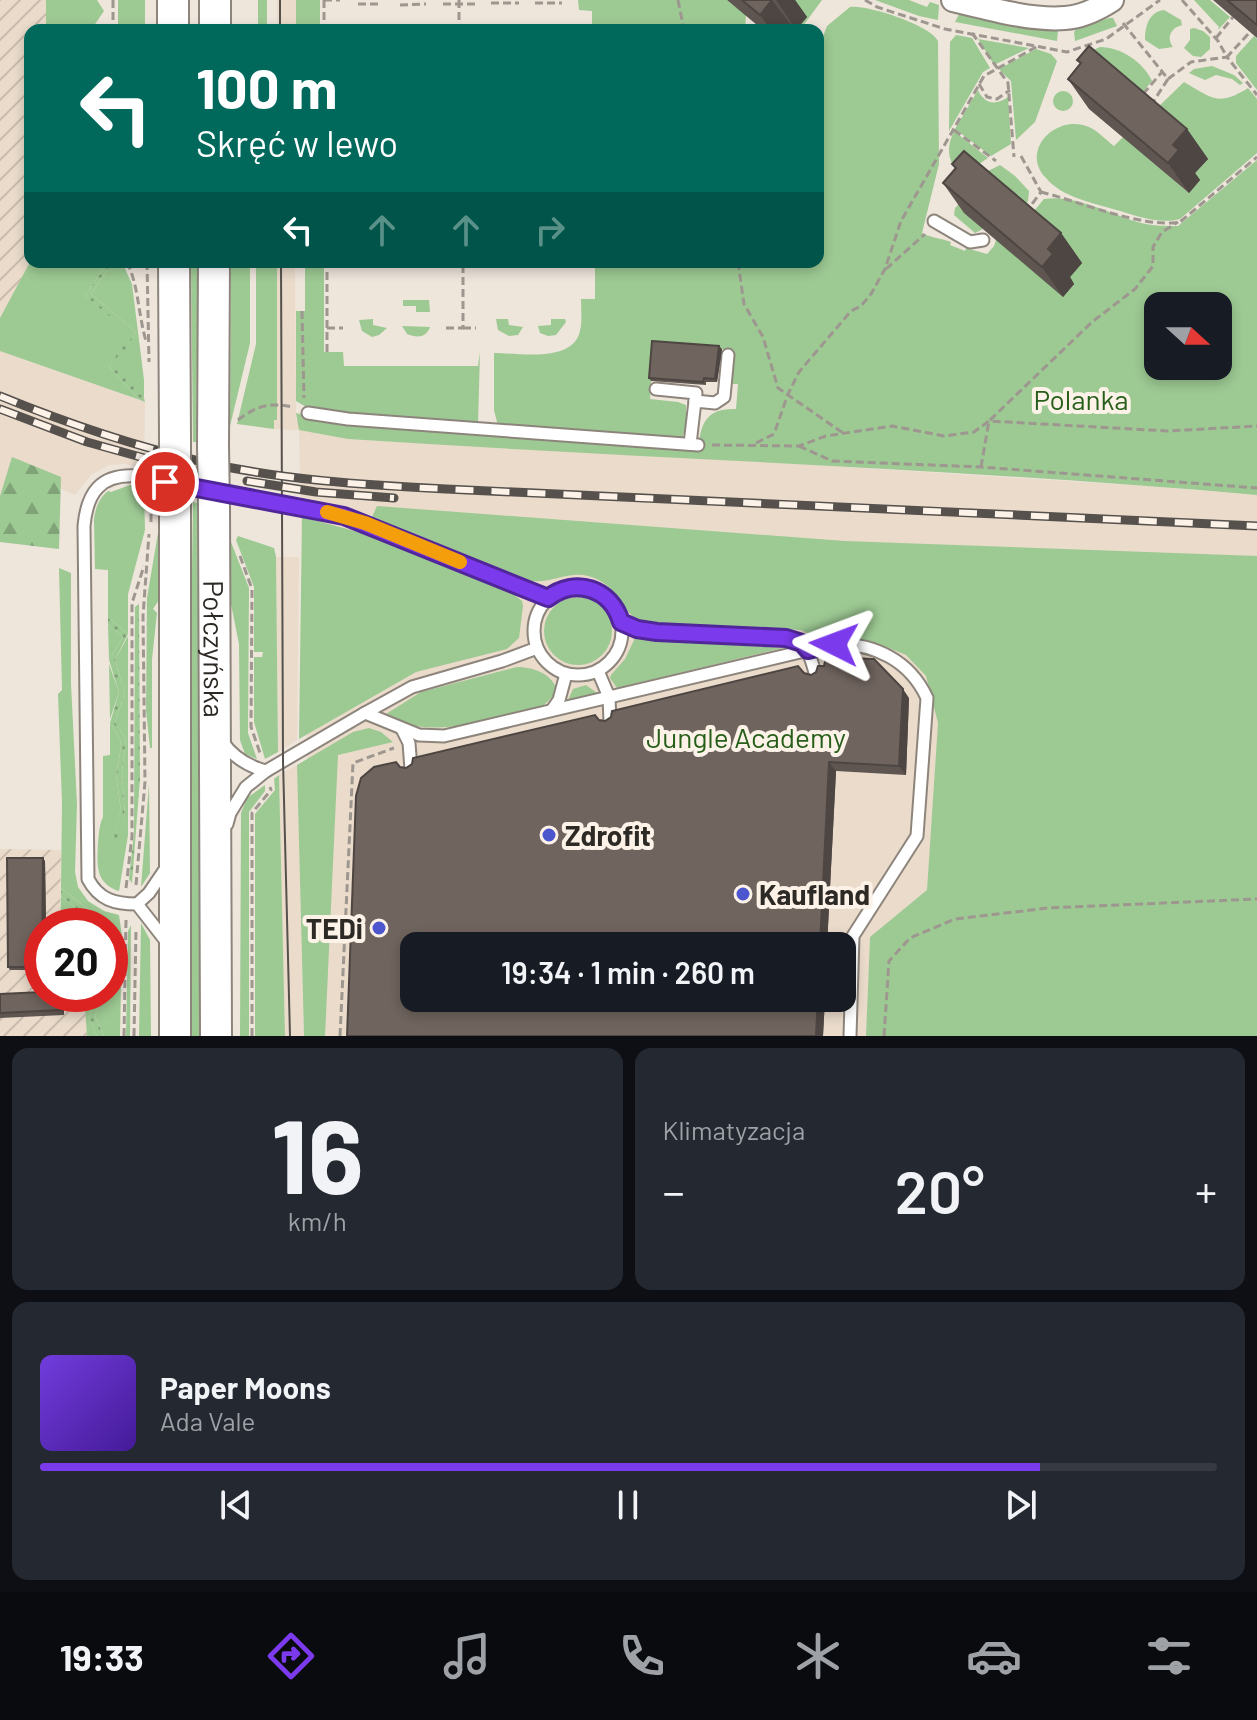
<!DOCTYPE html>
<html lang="pl">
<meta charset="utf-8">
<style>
body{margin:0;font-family:Barlow,sans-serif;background:#242831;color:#f1f3f6;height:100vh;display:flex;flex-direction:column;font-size:30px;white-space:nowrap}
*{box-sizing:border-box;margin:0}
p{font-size:26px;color:#9ea1a6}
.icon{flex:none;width:44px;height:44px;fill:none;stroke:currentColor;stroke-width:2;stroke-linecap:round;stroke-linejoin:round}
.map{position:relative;height:1036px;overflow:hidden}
.side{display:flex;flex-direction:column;gap:12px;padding:12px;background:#0d0f14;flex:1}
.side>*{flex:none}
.top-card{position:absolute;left:24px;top:24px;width:800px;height:244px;border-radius:16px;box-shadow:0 4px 12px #0003;background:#00695c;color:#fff;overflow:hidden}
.needle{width:52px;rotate:111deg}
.buttons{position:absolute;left:1144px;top:292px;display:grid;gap:16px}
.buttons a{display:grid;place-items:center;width:88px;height:88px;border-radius:16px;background:#171b24;box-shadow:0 4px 12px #0003;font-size:40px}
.speed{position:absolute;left:24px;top:908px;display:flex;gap:16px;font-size:40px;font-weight:700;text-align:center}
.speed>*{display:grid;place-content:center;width:104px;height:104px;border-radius:50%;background:#171b24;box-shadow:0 4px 12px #0003;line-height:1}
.speed .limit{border:12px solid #d22;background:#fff;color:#111}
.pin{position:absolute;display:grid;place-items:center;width:68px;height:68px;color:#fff;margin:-34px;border:4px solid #fff;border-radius:50%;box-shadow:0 2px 8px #0007}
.me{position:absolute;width:88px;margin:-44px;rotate:273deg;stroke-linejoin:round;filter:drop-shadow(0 0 6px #0008)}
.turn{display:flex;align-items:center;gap:28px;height:168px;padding:0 40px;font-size:36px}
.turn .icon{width:104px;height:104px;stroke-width:2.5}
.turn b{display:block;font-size:56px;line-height:68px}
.lanes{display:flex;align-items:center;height:76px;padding:0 40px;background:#0003;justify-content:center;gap:40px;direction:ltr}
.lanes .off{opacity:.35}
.big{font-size:60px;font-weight:600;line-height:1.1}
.side .card{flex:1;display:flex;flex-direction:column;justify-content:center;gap:12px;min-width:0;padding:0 28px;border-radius:16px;background:#242831}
.side .dial{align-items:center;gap:0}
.dial b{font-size:104px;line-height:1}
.song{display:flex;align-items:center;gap:24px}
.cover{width:96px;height:96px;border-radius:12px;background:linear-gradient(135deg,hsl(260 70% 55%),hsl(260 70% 35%))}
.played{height:8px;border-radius:4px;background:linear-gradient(90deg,#7c3aed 85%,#363941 85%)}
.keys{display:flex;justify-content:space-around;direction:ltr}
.heat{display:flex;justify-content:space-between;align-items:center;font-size:44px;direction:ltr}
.side .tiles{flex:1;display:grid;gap:12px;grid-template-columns:1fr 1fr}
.card:last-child{grid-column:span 2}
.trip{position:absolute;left:400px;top:932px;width:456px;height:80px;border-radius:16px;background:#171b24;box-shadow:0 4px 12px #0003;font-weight:600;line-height:80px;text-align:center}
.tab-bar{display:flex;height:128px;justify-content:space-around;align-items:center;background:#090b0e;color:#9ea1a6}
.tab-bar .icon{width:56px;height:56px}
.tab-bar .on{color:#7c3aed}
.tab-bar b{font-size:36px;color:#f1f3f6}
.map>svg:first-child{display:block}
.built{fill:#eadbcb;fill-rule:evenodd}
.industrial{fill:url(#industrial-furrows)}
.green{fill:#9dc993;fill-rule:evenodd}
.forest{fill:url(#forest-firs)}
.garden{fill:url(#garden-dots)}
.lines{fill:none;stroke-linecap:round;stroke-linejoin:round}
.service-casing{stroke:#8d857c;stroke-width:15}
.minor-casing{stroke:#8d857c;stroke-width:26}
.secondary-casing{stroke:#8d857c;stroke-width:34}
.path{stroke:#9e9790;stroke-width:3;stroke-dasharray:8 4;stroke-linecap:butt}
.service{stroke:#fff;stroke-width:11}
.minor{stroke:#fff;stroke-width:22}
.secondary{stroke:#fff;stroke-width:30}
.tram{stroke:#56514c;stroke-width:2}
.rail-casing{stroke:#56514c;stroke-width:9}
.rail{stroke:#fcf2e8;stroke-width:6;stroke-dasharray:18;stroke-linecap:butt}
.secondary-bridge-casing{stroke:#8d857c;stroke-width:34;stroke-linecap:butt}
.path-bridge{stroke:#9e9790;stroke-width:3;stroke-dasharray:8 4;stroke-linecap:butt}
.secondary-bridge{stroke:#fff;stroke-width:30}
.wall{fill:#5f5651}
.shaded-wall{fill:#4e4642}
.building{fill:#6f645e;stroke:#4e4642;stroke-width:2}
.route-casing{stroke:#51269a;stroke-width:20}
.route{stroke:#7c3aed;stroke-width:14}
.slow{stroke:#f59e0b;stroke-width:14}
.poi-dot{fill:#4d57cd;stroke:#fcf2e8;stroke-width:3}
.labels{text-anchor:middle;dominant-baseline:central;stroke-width:8;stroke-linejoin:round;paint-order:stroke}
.park-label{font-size:28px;fill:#275f1a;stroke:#fcf2e8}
.street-label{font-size:28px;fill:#2d2925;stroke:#fcf2e8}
.poi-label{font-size:28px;font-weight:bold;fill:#2d2925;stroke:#fcf2e8;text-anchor:start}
</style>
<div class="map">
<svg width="1257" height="1036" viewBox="0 0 1257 1036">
<defs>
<pattern id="industrial-furrows" width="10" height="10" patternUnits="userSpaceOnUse" patternTransform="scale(2)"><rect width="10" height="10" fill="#eadbcb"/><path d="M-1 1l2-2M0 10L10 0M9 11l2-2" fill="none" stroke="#c9bcae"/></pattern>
<pattern id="forest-firs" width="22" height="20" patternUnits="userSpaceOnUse" patternTransform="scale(2)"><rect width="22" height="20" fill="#9dc993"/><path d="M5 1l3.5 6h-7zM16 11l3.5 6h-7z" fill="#80a378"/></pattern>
<pattern id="garden-dots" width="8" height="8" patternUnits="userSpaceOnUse" patternTransform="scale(2)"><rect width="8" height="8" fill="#9dc993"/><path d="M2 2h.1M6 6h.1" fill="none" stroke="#80a378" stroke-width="1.8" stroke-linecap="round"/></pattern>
</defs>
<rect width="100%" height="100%" fill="#eee5db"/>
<g class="built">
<rect x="277" y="0" width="19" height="30"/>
<path d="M277,262H295L296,419L348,439L767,462L1161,487L1257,495V607L947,595L927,891L870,937L866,1036H314L299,430L274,429V420L277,419ZM414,946H842V998H414Z"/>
<polygon points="0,351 145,402 144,468 126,464 109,465 91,475 75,495 15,469 0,510"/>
<polygon points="276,557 299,557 297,740 278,752"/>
<polygon points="297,765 304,1036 285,1036 279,775"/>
</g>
<g class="industrial">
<polygon points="0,0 46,0 46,30 30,30 30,262 0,318"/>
<polygon points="0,849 61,850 60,926 42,926 42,994 84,994 87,1036 0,1036"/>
</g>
<g class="green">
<polygon points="46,0 97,0 104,11 91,30 46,30"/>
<rect x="118" y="0" width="27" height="30"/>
<rect x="258" y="0" width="9" height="30"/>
<rect x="296" y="0" width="24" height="30"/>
<polygon points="578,0 727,0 746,15 745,30 592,30 592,11 579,10"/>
<polygon points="792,0 822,0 800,30 796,30"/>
<polygon points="875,0 909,0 927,7 930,2 939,5 938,20 919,16"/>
<polygon points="1194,0 1210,0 1230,17 1218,30 1219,27"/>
<path d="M850,7C868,5 930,25 938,41L939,164L922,233C932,238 940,238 951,242L950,245L965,251L966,248L987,254L994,246L996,240L1028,218L1044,199C1076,194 1111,215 1141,223C1153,226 1167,226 1178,226L1257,160V495C955,468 651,459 348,439L299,430L296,413L328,422L379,427L698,449C701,423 706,408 736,409L738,384H731L734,350L654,344L650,399L678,402L686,405V425L682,440L498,426L494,410V353C518,353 565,362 578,337C583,326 581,312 581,299H595V262H818V50L827,26ZM1158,306H1218V366H1158Z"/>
<path d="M1164,10L1181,20L1182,25C1171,28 1166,37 1173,47L1159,49L1145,40C1145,26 1149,12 1164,10Z"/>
<polygon points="960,12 1056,28 1058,31 1057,41 955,22"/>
<polygon points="1109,18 1113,18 1117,26 1075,41 1074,32 1076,29"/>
<polygon points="1194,28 1203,31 1210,37 1210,49 1201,57 1193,56 1184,48 1190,40 1190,29"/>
<polygon points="956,35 972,38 990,68 983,72 949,131 950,42"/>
<polygon points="1254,36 1257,39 1257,90 1236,63 1236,56"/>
<polygon points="978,39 1029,48 994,65"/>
<path d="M1100,47C1121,47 1143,62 1152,81L1137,99L1091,51Z"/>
<polygon points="1036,49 1051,54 1057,61 1035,122 1016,140 1011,81 999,69"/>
<polygon points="1212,66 1234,75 1243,83 1240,85 1232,79 1216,75 1205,80 1189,73 1194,69"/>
<path d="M1184,82C1212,98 1218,107 1248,88L1257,99V153L1180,219C1159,225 1134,215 1113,209C1090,202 1062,197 1046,178C1019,149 1058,113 1089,127C1098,131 1106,140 1114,146L1123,137L1189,193L1153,112Z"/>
<path d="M978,90C984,104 996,106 1008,97L1011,144L991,156L955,129Z"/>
<circle cx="1063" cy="101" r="10"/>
<path d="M954,131L988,158L973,168L953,166C947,153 948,144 954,131Z"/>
<polygon points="1000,165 1015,176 1029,191 1028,201 1021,211 986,172"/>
<polygon points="962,201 983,229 975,233 954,215 955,208"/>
<polygon points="30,262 108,262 85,296 131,333 109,367 140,400 0,351 0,318"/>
<polygon points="112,262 122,262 132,284 144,380 144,398 115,366 136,332 91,294"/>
<polygon points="191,262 198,262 196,442 193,442"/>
<polygon points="231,262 250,262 250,343 230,426"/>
<polygon points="256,262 277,262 277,420 274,420 274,429 237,424 256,344"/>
<polygon points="305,262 324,262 324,352 343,352 344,366 478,366 480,352 478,425 313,411 296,401 296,311 305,311"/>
<polygon points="403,300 429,300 430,312 416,312 416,306 403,306"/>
<polygon points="373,319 373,325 387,328 379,335 372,337 362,331 359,320"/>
<polygon points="496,319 508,319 509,325 523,327 518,335 509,336 498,330"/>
<polygon points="551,319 565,319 566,322 556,335 548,336 540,333 538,326 551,325"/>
<path d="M402,326L430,327C426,338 417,338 407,334Z"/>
<path d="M130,485L144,487L145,530L128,594V634L108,617V570L95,569L94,520C95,509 99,498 108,491L111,492Z"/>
<polygon points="193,502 197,503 203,1036 189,1036 189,771"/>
<path d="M377,506L845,541L1257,556V1036H866L870,937L927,890L938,723L926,676L906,655L884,646L852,638L819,639L801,630L644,623C620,614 620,584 588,576C570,571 551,583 532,581L372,517Z"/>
<polygon points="302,517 366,534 512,593 522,601 523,606 519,638 507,649 416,672 299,739"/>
<polygon points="158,533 159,600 153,609 157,613 152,659 152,748 150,748 146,710 147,598"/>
<polygon points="238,536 274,548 276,557 278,752 265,759 254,722 254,657 262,657 263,652 254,652 254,587 236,540"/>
<polygon points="231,542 249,588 248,733 257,759 245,754 240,740 239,644 231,604"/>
<polygon points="59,568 71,573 71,684 77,804 75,872 78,887 88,901 104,911 119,915 122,936 120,1036 104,1036 95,1016 103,994 110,994 110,972 122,936 61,888 62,803 58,694 62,690"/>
<circle cx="578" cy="631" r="34"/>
<polygon points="108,624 123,637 109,660"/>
<path d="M128,636V835L119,891C95,883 97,865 98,843C99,834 99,825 103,817V756L110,755V723L120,739L121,747L116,775L121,811L111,841L125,818L122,771L126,739L115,722L125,693L115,660Z"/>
<polygon points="635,638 645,640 783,648 617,688 610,678 611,675 625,659"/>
<polygon points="109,664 119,692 110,719"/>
<path d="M517,667C532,667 551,673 556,688L553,696L543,706C501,716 425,744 386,714L421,692Z"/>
<polygon points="586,685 597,693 568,700 573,689"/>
<polygon points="369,728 381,732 393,742 338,755 325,1036 304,1036 297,765 353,732"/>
<polygon points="279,775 285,1036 255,1036 255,814 275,790 274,779"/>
<polygon points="149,784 150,873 141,887"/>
<polygon points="265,785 265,791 249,812 249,1036 240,1036 241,813 247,798"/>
<polygon points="61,896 99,926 60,926"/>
<polygon points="141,923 150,940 151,1036 139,1036"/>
<polygon points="131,925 130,1036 126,1036 128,931"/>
<polygon points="84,994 96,994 89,1017 97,1036 87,1036"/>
</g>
<polygon class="forest" points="12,457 61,477 59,549 0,542 0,496"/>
<g class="garden">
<polygon points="108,262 112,262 91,294 136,332 116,366 144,398 145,402 140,400 109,367 130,333 85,296"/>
<polygon points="139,604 140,778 132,883 129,879 134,833 135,607"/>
<polygon points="108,617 128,634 115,660 125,693 115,722 126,739 122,771 125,818 115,842 111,840 121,811 116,775 121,747 120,739 110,723 119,692 109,660 123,637 108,624"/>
<polygon points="61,888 109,926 99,926 61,896"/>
<polygon points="96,994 103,994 95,1016 104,1036 97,1036 89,1017"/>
</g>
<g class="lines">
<g class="service-casing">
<g id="service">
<polyline points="934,221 970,242 983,240"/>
<polyline points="656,389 696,393 695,401"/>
<polyline points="308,413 348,419 698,445"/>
<polyline points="690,444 695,401 715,403 724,397 728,355"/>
<circle cx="578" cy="631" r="44"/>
<path d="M621,622L637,629L657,632L786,638C810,646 809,653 816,676"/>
<polyline points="598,671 609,697 610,722"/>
<polyline points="552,710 559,700 566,674"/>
<path d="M365,713L419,735L444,736L834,644C875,643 910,661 927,698L917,836L853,936L850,1036"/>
<polyline points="402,729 409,743 411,769"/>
<path d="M222,741C233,757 247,766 266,771"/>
<polyline points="227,824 230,813 246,787 266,771 365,713 412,687 502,661 537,648"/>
<polyline points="137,904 149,893 166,868"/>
<path d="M169,945L137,904C115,904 99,900 88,879L84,526C87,493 100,474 136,476L344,516L548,598"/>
</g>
</g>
<g class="minor-casing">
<path id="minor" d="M953,0C986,8 1032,21 1065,18C1082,17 1098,9 1112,0"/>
</g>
<g class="secondary-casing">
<g id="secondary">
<polyline points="173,0 173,30"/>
<polyline points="215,0 215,30"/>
<polyline points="174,262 175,438"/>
<polyline points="213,446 214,262"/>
<path id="s1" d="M214,507L216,1036"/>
<polyline points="175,1036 175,498"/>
</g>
</g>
<g class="path">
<polyline points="113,0 113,30"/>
<polyline points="324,0 324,30"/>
<polyline points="324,0 340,0"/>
<polyline points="459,0 459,30"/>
<polyline points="678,0 684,30"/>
<polyline points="865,0 877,7 945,29 1067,52 1106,39 1160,0"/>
<polyline points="1182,0 1218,41 1227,57 1250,32"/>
<polyline points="491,3 519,3"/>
<polyline points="535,3 562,3"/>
<polyline points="358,4 382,4"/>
<polyline points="443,4 475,4"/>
<polyline points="400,5 426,4"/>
<polyline points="1123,23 1168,79 1153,102"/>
<polyline points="972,33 1008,83 1014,157"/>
<polyline points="1216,38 1233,17"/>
<polyline points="1168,79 1191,62 1227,57 1257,95"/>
<polyline points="979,84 987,97 997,99 1010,90"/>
<polyline points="1143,94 1162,72"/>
<polyline points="954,130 996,161"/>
<polyline points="1021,156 1041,192 1029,208"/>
<path d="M1041,192C1078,201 1144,229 1180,222L1257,157"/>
<path d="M127,262C139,287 138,314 146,341"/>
<polyline points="147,262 149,362"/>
<polyline points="738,262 744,304 763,337 778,388 843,433"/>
<polyline points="886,269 925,234"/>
<polyline points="302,311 304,398"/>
<polyline points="327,328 343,328"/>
<polyline points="446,328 463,328 463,262"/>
<polyline points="463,328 476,328"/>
<polyline points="327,352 327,262"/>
<path d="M238,420C256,406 270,402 293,407"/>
<polyline points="756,443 774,434 788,394 799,372 851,311 861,306 871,294 885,269 901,221 984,76 1038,46"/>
<polyline points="712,445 799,446 826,436 892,426 944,436 974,432 989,421 1168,431 1257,426"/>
<polyline points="799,446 832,461 981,467 1257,488"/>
<polyline points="981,467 989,421 1092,322 1135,289 1153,266 1153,247 1162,232 1178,222"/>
<polyline points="240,556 252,589 251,727 260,753"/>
<polyline points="136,885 145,782 143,616 149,534"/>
<polyline points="126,888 132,836 132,603 144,566"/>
<polyline points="124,1036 126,920"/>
<polyline points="134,1036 136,929"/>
<polyline points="252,1036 252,813 271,790 270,787"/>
<polyline points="340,1036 353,763 394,748"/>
<polyline points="884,1036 889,961 910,938 955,919 1048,908 1257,899"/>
</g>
<use href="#service" class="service"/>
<use href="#minor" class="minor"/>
<use href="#secondary" class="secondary"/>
<g class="tram">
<polyline points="280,0 280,30"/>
<polyline points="281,262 283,761 290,1036"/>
</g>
<g class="rail-casing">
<g id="rail">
<path d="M0,396C66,423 134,446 203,462C282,480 365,485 446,489L1257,526"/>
<polyline points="0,409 87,442 169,465"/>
<polyline points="247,481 316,492 394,498"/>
</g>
</g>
<use href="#rail" class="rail"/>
<g class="secondary-bridge-casing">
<g id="secondary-bridge">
<polyline points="213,446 214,507"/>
<polyline points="175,498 175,438"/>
</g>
</g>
<polyline class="path-bridge" points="151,522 151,507"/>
<use href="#secondary-bridge" class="secondary-bridge"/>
</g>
<g class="wall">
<polygon points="727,0 795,0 807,17 796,30 794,29 793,30 763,30"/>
<polygon points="1213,0 1257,0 1257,38"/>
<polygon points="1077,60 1187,129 1208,159 1195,173 1200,180 1189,193 1089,109 1068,79 1080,64"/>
<polygon points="952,164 1061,233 1082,263 1070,277 1074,284 1063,297 964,213 943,183 955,168"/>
<polygon points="722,349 717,382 706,382 706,385 651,381 649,378"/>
<polygon points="816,672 909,698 906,775 836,771 827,946 414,946 825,998 823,1036 347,1036 400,767 406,768 599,720 605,721 804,673 811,675"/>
<polygon points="45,861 46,926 42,926 42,970 10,970 8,967"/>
<polygon points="0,994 63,996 64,1015 0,1018"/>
</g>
<g class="shaded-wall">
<polygon points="772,0 794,29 793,30 771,30 760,15"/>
<polygon points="776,0 795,0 807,17 796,30"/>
<polygon points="1187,129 1208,159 1195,173 1200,180 1189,193 1168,163 1173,145"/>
<polygon points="1061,233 1082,263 1070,277 1074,284 1063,297 1042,267 1048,249"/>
<polygon points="719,346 722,349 717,382 715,379"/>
<polygon points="903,689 909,698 906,775 899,766"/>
<polygon points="829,762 836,771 827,946 820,946"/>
<polygon points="43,858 45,861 46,926 43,926"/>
<polygon points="60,994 63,996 64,1015 61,1010"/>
<polygon points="818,998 825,998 823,1036 816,1036"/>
</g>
<g class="building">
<polygon points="742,0 772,0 760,15"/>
<polygon points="1227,0 1257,0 1257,25"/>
<polygon points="1089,46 1187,129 1173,145 1179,150 1168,163 1068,79 1081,63 1077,60"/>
<polygon points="964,151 1061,233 1048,249 1053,254 1042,267 943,183 956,168 952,164"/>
<polygon points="652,341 719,346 715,379 704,378 703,382 649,378"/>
<polygon points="826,657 874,659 903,689 899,766 829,762 820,946 414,946 414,998 818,998 816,1036 347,1036 356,796 361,778 374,767 396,762 400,767 406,768 412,764 413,758 595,715 599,720 605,721 611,717 612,711 798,666 804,673 811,675 816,672 818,666 824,666"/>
<polygon points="7,858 43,858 42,967 8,967"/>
<polygon points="42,992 42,994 60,994 61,1010 0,1013 0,994"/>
</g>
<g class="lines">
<g class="route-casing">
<path id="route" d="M165,482L344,516L548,598C575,577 611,588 621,622L637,629L657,632L786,638L802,643L808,650L834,644"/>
</g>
<use href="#route" class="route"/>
<polyline class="slow" points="327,512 365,523 460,562"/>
</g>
<g class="poi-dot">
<circle cx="549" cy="835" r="8"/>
<circle cx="743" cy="894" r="8"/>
<circle cx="379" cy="928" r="8"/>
</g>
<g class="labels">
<g class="park-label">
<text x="1081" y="399">Polanka</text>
<text x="746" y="737">Jungle Academy</text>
</g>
<g class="street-label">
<text stroke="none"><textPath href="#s1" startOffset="142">Połczyńska</textPath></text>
</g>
<g class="poi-label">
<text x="565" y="835">Zdrofit</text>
<text x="759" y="894">Kaufland</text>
<text x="363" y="928" text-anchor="end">TEDi</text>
</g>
</g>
</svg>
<div class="buttons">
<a><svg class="needle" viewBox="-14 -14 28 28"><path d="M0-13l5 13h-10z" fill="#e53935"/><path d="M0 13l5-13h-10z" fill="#9ea1a6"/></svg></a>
</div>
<div class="speed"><div class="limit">20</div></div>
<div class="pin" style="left:165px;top:482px;background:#d93025"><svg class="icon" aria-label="arrive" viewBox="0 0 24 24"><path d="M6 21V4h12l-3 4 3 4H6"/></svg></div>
<svg class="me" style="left:834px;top:644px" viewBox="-20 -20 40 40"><path d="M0-17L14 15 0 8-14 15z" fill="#7c3aed" stroke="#fff" stroke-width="4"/></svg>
<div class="trip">19:34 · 1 min · 260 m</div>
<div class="top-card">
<div class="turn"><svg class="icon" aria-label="left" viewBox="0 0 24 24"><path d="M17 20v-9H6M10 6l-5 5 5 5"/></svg><div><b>100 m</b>Skręć w lewo</div></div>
<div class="lanes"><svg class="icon" aria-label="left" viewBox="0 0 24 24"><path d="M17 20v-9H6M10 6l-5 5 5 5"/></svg><svg class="icon off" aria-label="ahead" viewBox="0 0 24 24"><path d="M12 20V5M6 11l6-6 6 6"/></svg><svg class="icon off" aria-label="ahead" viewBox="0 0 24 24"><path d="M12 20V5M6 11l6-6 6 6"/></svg><svg class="icon off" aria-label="right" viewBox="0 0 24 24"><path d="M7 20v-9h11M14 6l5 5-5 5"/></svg></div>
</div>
</div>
<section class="side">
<div class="tiles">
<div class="card dial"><b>16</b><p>km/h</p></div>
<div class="card"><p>Klimatyzacja</p>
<div class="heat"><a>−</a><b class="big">20°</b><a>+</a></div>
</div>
<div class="card">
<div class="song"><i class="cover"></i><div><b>Paper Moons</b><p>Ada Vale</p></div></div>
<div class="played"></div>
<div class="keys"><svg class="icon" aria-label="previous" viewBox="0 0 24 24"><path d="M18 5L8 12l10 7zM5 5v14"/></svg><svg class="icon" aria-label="pause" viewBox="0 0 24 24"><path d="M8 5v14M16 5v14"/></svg><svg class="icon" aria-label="next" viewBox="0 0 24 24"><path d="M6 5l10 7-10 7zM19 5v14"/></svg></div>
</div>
</div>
</section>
<nav class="tab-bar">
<b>19:33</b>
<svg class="icon on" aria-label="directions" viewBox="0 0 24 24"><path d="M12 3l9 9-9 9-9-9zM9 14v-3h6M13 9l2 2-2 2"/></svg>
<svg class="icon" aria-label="music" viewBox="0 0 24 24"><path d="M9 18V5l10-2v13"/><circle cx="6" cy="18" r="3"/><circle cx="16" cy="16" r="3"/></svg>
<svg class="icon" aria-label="phone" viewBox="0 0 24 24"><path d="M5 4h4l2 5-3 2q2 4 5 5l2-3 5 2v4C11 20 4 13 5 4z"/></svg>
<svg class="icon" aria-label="climate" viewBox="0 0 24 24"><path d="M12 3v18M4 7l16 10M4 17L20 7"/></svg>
<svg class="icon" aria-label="car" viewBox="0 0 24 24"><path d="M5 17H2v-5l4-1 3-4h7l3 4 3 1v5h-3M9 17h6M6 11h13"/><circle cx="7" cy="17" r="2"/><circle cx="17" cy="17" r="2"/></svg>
<svg class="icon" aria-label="filters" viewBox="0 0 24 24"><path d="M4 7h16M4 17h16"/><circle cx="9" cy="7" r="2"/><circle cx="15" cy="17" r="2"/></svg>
</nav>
